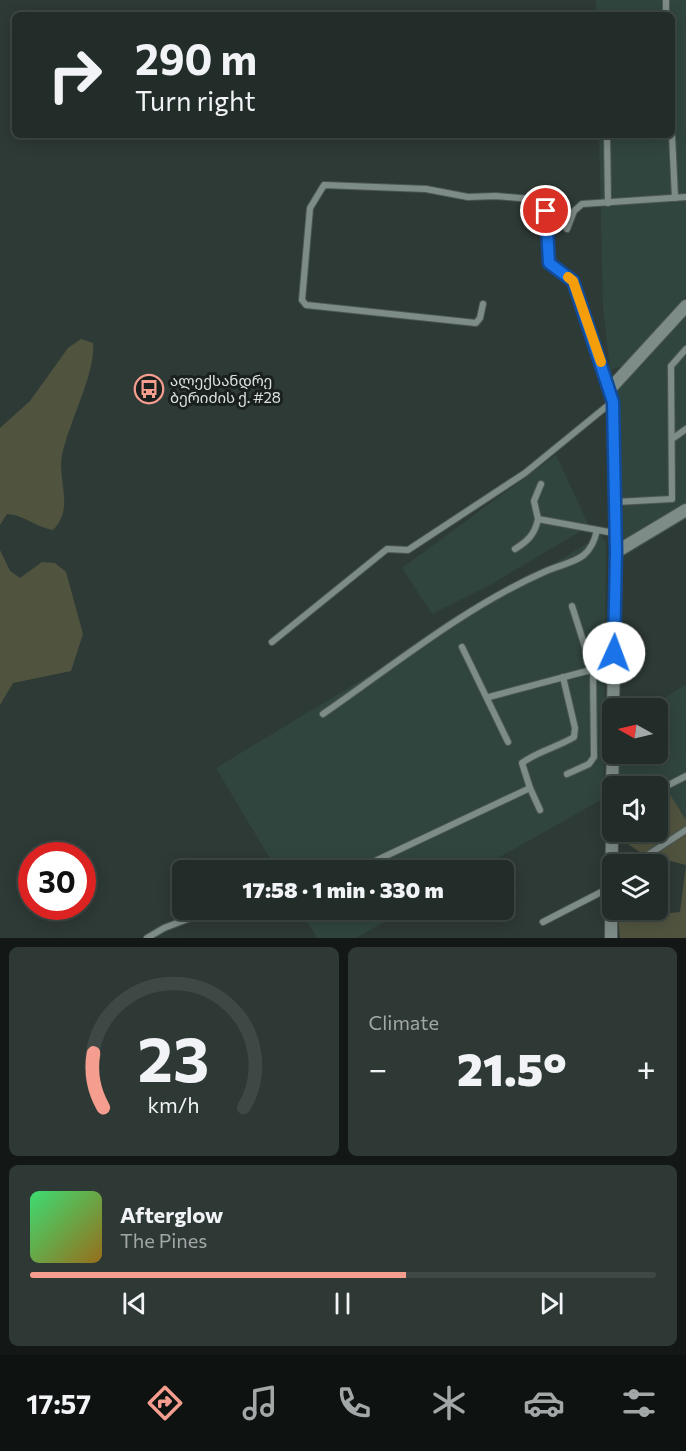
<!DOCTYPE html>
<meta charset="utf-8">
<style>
body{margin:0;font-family:Commissioner,"Noto Sans Georgian",sans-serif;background:#2e3834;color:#f1f3f6;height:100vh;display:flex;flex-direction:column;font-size:22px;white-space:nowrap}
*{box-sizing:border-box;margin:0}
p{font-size:20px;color:#a2a7a8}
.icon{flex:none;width:33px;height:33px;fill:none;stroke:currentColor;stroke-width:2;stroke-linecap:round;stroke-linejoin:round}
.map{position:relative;height:938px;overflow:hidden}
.details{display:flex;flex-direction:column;gap:9px;padding:9px;background:#131816;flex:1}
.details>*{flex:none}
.banner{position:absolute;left:12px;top:12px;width:663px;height:126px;border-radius:9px;box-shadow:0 3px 15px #0003,0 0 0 2px #3f4845;background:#222c28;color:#f1f3f6;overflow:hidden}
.needle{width:39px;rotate:278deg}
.tools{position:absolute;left:602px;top:698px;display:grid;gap:12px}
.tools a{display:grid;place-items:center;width:66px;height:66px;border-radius:9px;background:#222c28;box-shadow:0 3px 15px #0003,0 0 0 2px #3f4845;font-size:30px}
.speed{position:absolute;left:18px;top:842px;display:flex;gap:12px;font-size:30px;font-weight:700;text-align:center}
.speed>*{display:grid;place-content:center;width:78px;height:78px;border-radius:50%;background:#222c28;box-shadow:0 3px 15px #0003,0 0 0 2px #3f4845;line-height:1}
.speed .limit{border:9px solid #d22;background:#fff;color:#111}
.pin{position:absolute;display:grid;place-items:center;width:51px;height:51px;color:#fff;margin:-26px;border:3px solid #fff;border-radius:50%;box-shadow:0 2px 6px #0007}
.me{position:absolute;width:66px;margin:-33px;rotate:2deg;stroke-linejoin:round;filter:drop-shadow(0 0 4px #0008)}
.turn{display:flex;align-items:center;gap:21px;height:126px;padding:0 24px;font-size:27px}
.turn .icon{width:78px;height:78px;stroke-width:2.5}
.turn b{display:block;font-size:42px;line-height:51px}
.big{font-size:45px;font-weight:800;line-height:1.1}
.details .tile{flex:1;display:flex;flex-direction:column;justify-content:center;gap:9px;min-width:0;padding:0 21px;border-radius:9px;background:#2e3834}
.details .dial{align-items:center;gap:0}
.dial svg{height:156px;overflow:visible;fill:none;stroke:#3f4845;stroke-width:7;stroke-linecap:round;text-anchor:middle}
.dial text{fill:#f1f3f6;stroke:none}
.song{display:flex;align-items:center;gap:18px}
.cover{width:72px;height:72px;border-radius:9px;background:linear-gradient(135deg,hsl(140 70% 55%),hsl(40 70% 35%))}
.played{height:6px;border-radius:3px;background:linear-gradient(90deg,#f59d8e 60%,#3f4845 60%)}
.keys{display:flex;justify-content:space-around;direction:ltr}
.heat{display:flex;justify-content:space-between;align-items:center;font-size:33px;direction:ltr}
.details .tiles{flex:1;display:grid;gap:9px;grid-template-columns:1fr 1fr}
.tile:last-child{grid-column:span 2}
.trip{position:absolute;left:172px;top:860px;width:342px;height:60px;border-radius:9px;background:#222c28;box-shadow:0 3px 15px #0003,0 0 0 2px #3f4845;font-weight:800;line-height:60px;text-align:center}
.menu{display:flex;height:96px;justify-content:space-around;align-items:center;background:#0e1210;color:#a2a7a8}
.menu .icon{width:42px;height:42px}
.menu .active{color:#f59d8e}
.menu b{font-size:27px;color:#f1f3f6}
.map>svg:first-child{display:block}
.built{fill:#31453f}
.green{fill:#50543f}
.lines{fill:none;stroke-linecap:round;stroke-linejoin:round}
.service-casing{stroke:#4d5754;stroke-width:8}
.minor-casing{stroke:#4d5754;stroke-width:14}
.service{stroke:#7e8c88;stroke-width:6}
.minor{stroke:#7e8c88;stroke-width:12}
.route-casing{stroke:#114b97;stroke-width:15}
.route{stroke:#1a73e8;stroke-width:10}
.slow{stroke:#f59e0b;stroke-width:10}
.labels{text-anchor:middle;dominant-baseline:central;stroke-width:6;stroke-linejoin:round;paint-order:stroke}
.poi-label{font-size:15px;fill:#dbe3e0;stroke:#1a201e;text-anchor:start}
</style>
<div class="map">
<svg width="686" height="938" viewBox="0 0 686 938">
<rect width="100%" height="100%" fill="#2e3a36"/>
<g class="built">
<polygon points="596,0 686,0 686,297 625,365 610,370 603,307 599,135 672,135 672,15 596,15"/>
<polygon points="686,310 686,519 620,559 615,389"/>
<polygon points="556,455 589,526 490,585 432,614 402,568"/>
<polygon points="601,535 606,542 604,798 477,870 277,870 216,768"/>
<polygon points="686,684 686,820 669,793 657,795 657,786 619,786 618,753 657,753 657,708 650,708"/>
<polygon points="300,909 408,909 356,938 317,938"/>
</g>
<g class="green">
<path d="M81,339L93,343C96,372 69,422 62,455C57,481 75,508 53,530C36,527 24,515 7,514L0,525V428L30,401L68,348Z"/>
<polygon points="0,550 10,571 20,578 42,562 55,563 66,572 83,634 71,671 13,683 0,705"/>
<polygon points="669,793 686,820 686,938 620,938 618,918 680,912 686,865 643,854 623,841 623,831 657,831 657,800"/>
</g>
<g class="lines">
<g class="service-casing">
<g id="service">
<polyline points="666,0 666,15"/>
<polyline points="607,135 608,203"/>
<polyline points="672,135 675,198"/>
<polyline points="567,229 574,211 582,204 686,197"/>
<polyline points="483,304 480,318 476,323 306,305 302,300 310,208 324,185 426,189 468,197 496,196 531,199 546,211 549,263 573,281"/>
<polyline points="672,439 686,429"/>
<polyline points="616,502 672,499 671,366 686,349"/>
<polyline points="538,519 534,501 541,484"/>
<path d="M515,549C528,541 535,534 538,519L614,533"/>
<polyline points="272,642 387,549 408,550 525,473 612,402"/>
<polyline points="462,647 508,742"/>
<polyline points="489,697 587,671 613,673"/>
<path d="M323,714C394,665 465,607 544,572C571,560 590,563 597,530"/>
<polyline points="567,774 589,764 594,757 593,672 572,606"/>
<polyline points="530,788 540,810"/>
<polyline points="657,791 686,776"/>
<polyline points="634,864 686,830"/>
<path d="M356,870L530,788L522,763C538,751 558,747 574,737L575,728L563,677"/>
<polyline points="543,922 611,887"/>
<polyline points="147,938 164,928 214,909"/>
</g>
</g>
<g class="minor-casing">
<g id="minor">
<polyline points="573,281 613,402 616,552 613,708"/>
<polyline points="610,389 686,306"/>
<polyline points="616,552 686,510"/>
<polyline points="612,786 613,753"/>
<polyline points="611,938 612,831"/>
</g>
</g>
<use href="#service" class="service"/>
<use href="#minor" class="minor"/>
</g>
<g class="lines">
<g class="route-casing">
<polyline id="route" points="546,211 549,263 573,281 613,402 616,552 614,653"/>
</g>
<use href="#route" class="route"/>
<polyline class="slow" points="568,277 573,281 601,362"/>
</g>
<defs>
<g id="bus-ring" transform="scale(1.5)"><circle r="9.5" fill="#1a201e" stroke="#f59d8e" stroke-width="1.5"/><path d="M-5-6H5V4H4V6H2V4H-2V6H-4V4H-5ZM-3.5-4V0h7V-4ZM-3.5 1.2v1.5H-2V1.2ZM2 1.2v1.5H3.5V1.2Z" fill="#f59d8e"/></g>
</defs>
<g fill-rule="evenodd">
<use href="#bus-ring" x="149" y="389"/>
</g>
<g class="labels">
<g class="poi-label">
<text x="170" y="380">ალექსანდრე<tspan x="170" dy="17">ბერიძის ქ. #28</tspan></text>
</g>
</g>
</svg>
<div class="tools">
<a><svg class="needle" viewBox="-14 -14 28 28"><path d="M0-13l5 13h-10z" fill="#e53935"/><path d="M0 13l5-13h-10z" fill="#a2a7a8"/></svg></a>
<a><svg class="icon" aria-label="sound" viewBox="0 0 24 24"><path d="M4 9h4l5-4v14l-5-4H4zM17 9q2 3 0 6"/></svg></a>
<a><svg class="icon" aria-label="layers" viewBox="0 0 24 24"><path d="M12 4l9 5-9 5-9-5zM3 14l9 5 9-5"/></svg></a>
</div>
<div class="speed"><div class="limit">30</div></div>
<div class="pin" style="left:546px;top:211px;background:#d93025"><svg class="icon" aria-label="arrive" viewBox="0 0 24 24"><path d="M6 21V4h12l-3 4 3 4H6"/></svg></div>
<svg class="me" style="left:614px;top:653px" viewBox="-20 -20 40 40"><circle r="19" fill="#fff"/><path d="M0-13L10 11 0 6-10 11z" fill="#1a73e8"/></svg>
<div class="trip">17:58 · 1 min · 330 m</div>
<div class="banner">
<div class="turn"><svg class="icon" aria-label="right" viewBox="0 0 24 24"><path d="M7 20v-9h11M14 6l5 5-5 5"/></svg><div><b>290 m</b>Turn right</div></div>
</div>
</div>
<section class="details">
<div class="tiles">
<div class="tile dial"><svg viewBox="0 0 100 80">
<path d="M14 69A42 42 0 1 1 86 69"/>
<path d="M14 69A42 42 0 0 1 9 41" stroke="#f59d8e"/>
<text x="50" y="56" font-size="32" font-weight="700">23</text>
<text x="50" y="72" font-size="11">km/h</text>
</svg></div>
<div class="tile"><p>Climate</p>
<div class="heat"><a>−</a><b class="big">21.5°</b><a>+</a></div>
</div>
<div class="tile">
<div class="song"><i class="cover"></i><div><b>Afterglow</b><p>The Pines</p></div></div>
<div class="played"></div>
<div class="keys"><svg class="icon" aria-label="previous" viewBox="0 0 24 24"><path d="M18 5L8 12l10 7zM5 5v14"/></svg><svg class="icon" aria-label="pause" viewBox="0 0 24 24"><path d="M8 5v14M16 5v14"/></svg><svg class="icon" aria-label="next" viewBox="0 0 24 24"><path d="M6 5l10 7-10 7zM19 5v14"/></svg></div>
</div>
</div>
</section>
<nav class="menu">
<b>17:57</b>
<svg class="icon active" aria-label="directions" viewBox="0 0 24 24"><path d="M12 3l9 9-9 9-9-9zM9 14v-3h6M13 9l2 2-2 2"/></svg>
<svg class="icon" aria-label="music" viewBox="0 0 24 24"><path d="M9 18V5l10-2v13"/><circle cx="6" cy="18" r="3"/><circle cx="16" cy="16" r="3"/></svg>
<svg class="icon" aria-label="phone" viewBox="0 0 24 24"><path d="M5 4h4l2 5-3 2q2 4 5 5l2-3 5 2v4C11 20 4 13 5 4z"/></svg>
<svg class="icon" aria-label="climate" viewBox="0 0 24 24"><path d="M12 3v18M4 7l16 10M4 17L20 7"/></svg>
<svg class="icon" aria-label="car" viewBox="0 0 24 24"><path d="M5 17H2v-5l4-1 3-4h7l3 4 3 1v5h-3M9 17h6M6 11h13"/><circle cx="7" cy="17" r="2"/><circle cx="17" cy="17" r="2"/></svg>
<svg class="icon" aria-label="filters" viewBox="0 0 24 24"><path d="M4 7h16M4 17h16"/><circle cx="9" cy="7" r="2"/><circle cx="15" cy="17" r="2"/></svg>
</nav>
